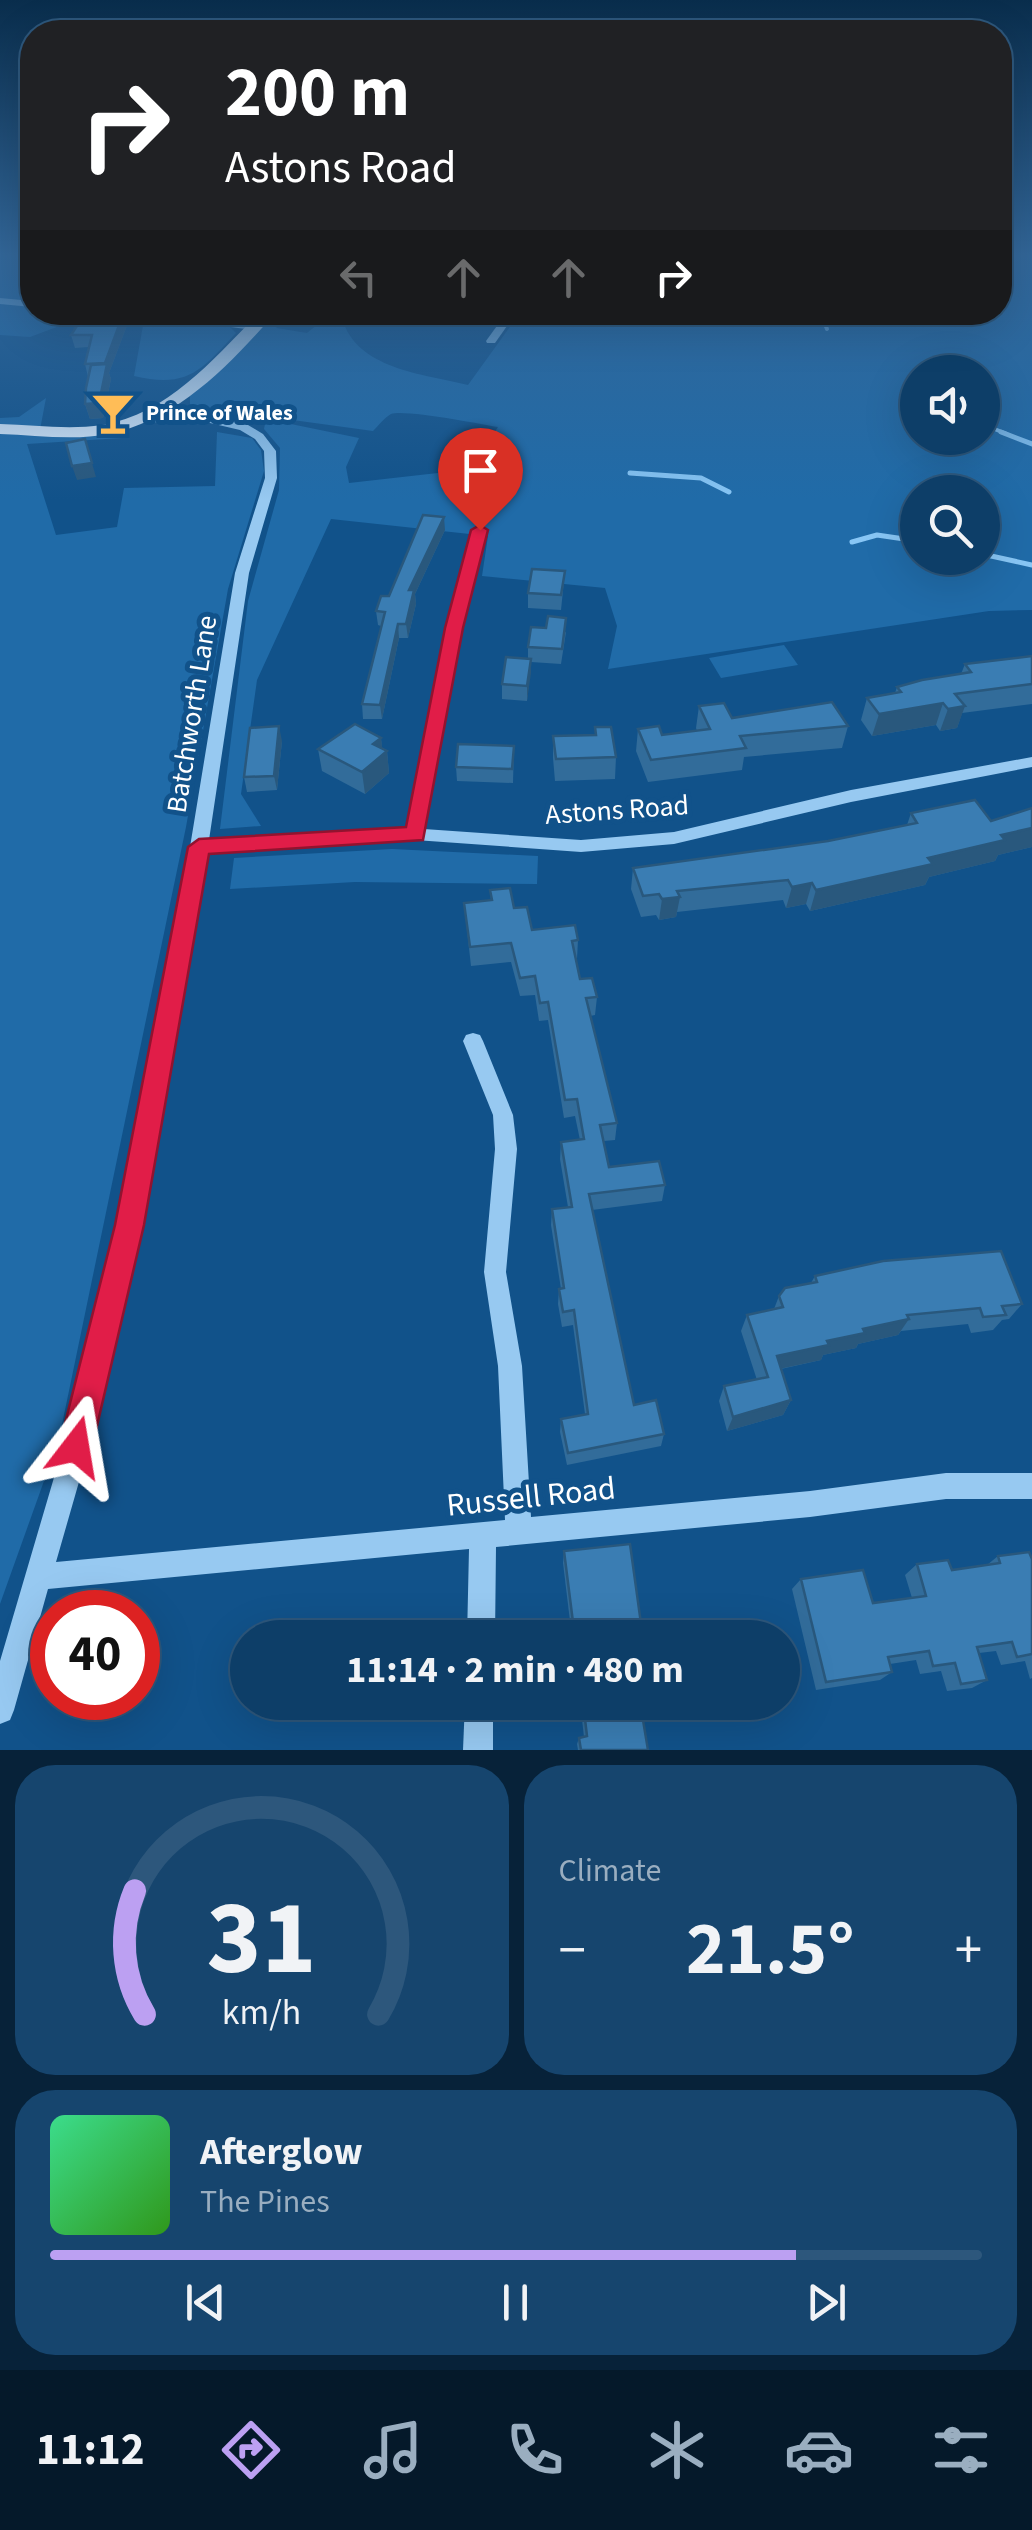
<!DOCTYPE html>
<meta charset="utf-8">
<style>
body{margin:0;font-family:"Source Sans 3",sans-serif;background:#16456e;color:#f1f3f6;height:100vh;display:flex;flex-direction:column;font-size:38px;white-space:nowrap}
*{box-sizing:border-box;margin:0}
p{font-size:32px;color:#9aaec0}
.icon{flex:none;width:55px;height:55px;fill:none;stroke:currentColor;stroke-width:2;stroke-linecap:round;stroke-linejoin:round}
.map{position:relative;height:1750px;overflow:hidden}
.side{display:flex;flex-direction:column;gap:15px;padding:15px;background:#072239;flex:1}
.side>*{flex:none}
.guide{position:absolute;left:20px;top:20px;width:992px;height:305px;border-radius:40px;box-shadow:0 10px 40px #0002,0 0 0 2px #2d577c;background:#202124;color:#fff;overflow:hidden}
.buttons{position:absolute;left:900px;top:355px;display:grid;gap:20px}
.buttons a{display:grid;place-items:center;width:100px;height:100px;border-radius:50%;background:#0d3e68;box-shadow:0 10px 40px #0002,0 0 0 2px #2d577c;font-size:50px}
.speed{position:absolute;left:30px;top:1590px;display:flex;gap:20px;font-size:50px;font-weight:700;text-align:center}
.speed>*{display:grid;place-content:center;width:130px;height:130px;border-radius:50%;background:#0d3e68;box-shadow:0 10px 40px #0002,0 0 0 2px #2d577c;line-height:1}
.speed .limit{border:15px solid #d22;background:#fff;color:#111}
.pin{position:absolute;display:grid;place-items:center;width:85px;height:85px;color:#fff;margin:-102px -42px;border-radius:50% 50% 50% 0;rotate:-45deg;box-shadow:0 0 10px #0007}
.pin .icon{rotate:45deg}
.me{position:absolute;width:110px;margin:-55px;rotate:14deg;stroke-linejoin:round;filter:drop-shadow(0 0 8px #0008)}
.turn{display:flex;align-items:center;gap:35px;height:210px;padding:0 40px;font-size:45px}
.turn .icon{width:130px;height:130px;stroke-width:2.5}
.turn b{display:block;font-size:70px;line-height:85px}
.lanes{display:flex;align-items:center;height:95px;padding:0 40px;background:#0003;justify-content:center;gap:50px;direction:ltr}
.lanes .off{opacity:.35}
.big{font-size:75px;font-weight:700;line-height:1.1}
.side .card{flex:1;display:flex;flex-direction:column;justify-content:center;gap:15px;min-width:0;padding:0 35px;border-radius:40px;background:#16456e}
.side .dial{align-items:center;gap:0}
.dial svg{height:260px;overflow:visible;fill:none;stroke:#2d577c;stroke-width:7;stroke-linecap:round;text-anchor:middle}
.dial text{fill:#f1f3f6;stroke:none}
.song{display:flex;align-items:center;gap:30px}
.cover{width:120px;height:120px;border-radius:15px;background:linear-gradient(135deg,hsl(150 70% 55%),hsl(110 70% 35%))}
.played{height:10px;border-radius:5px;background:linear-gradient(90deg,#bca0f2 80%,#2d577c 80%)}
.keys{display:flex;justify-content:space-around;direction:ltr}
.heat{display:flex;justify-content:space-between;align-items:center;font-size:55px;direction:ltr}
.side .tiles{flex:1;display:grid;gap:15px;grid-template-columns:1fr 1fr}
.card:last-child{grid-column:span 2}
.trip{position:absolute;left:230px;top:1620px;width:570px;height:100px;border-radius:50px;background:#0d3e68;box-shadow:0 10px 40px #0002,0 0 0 2px #2d577c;font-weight:700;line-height:100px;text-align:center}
.menu{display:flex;height:160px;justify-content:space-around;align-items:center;background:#05192a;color:#9aaec0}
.menu .icon{width:70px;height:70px}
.menu .selected{color:#bca0f2}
.menu b{font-size:45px;color:#f1f3f6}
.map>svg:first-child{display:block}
.green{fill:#206ba8;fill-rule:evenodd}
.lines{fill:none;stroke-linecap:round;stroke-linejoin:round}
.stream-far1{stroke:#88c6f5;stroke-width:4}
.stream{stroke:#88c6f5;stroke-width:5}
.minor{fill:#97c9f1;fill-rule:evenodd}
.major{fill:#e1f0ff;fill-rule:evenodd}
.wall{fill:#326c9a}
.shaded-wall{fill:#29587d}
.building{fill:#3a7db3;stroke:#29587d;stroke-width:2.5}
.route{fill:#e11d48;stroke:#92132f;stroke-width:2.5}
.labels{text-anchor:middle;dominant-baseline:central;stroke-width:10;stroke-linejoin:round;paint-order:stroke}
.far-poi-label{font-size:22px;font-weight:bold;fill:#fff;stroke:#11528a;text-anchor:start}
.street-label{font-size:28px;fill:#fff;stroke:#11528a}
.near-street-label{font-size:32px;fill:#fff;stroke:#11528a}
</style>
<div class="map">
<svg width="1032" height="1750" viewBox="0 0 1032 1750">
<rect width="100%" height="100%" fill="#11528a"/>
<g class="green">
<polygon points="0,256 32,256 32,312 94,313 30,337 0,335"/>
<path d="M1000,256H1032V610L989,611L608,669L617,626L605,588L482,576L488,536L331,519L257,680L241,794L261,826L220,829L248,601L279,490L280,448L264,429L265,424L286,423L359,438L346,467L349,483L482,468L489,441L498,427C480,424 404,409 391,414C385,417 378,426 373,431L278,418L214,416L190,406V395L276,313H290L276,328L307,333L323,320L342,318C356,369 423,374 468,385L520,313L1000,312ZM918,372H982V438H918ZM918,492H982V558H918Z"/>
<path d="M144,320L230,327L236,333C202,369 189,389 134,376Z"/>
<polygon points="46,398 39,435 121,431 122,438 27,444 56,535 117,527 124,488 215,486 217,432 252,438 261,450 264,471 228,589 186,827 59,1439 0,1604 0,418 19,417"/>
<polygon points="784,645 798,665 721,678 709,658"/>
<polygon points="392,849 538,856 537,884 355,882 230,889 234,858"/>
</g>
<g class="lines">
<g class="stream-far1">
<polyline points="820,312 827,329"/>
<polyline points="982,424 1007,434"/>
</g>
<g class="stream">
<polyline points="1001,432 1032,444"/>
<polyline points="630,473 701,478 729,492"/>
<polyline points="852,542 877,535 918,541"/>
<polyline points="982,554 1032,565"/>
</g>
<g class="minor">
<polygon points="0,298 32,301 32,307 0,304"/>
<polygon points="111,312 148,312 254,324 259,327 254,330"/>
<polygon points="507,312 517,312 495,343 487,343 486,341"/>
<polygon points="191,416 232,420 248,425 263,434 276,451 277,478 249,573 209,840 408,828 447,628 474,531 480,527 486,531 461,628 424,829 581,840 674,832 851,790 1032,757 1032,767 851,802 674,844 581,852 415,840 207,853 140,1225 89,1447 56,1562 505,1520 498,1366 484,1272 495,1149 493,1115 463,1041 466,1035 473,1033 480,1035 483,1041 513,1115 517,1149 506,1272 522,1366 531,1517 810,1491 946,1473 1032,1473 1032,1499 946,1499 810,1517 496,1547 495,1638 467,1638 469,1549 48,1589 14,1710 10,1720 0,1724 0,1661 63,1447 118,1225 190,847 235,573 265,478 264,451 255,439 240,430 210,423 137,422 131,419 137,416"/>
<polygon points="465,1702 493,1702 493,1750 463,1750"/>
</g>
<path class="major" d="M260,312H276C231,364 178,420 109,434C73,441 36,435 0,434V424C34,425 69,430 102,425C169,414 215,357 260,312Z"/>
</g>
<g class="wall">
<polygon points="86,312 127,312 129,320 109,373 111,379 103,418 90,419 85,404 88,377 85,364 89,347 75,348 71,335"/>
<polygon points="445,530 415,594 416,604 408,638 399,638 382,719 363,719 362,704 381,626 378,625 376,611"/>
<polygon points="565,571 561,610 528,608 528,593"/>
<polygon points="566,632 561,664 531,662 527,701 502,699 502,684 528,659 528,647"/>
<polygon points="1032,656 1032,704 962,713 957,728 940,731 936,725 872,736 861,720 867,698 895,693 897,687 961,674 965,664"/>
<polygon points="699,706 732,718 848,726 842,748 744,757 742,770 648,782 636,751 638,729 662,735 697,731 696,728"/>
<polygon points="595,727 616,757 615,779 555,781 553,758 553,736 595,735"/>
<polygon points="381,738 382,749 387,751 389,773 365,794 322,771 318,749"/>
<polygon points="282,741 277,790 247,792 244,777"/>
<polygon points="514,746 513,783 457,781 456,767"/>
<polygon points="1032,808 1032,847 998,855 995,861 929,877 925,885 810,911 806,904 786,908 783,900 677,912 676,917 659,920 656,915 641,917 631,889 633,868 828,841 907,825 911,813 991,821"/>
<polygon points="490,890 514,908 532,930 578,940 577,959 576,959 580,979 597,997 595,1015 590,1016 617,1123 615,1140 604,1141 609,1167 665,1185 662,1201 592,1210 634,1405 664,1434 661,1446 567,1465 560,1432 561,1419 585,1414 573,1325 562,1327 558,1304 559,1289 561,1289 551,1225 552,1209 568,1207 560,1159 561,1142 580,1140 575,1116 564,1118 548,1020 539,1021 535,995 520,996 511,962 471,966 464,903 491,900"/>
<polygon points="815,1276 1022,1304 1009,1319 1002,1320 993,1330 971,1333 968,1324 901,1331 898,1335 858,1344 856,1348 823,1355 821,1360 781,1369 791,1400 783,1415 727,1431 719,1401 724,1386 757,1380 741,1331 747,1315 774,1309 779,1296 811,1283"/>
<polygon points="564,1551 643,1638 572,1638 563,1563"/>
<polygon points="998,1556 1032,1559 1032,1678 1030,1679 1025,1661 1001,1665 996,1651 979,1653 987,1680 972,1688 947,1691 941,1671 920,1674 916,1660 890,1664 892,1672 880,1680 816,1690 792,1589 801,1579 873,1603 912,1598 905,1575 917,1564 952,1570 987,1565"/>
<polygon points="580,1702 640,1702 648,1750 578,1750 577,1744 579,1738 584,1737"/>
</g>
<g class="shaded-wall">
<polygon points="124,312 127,312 129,320 109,373 111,379 103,418 90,419 85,404 106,367 105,363"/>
<polygon points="425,312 458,312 458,313 425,317"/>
<polygon points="92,463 96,477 77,480 72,466"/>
<polygon points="444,517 445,530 415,594 416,604 408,638 406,624 409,590"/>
<polygon points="398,624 399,638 382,719 380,705"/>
<polygon points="531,659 531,673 527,701 527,686"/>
<polygon points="943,703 936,725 872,736 879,714"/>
<polygon points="965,706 957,728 940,731 948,709"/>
<polygon points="279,726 282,741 277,790 274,776"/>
<polygon points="381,738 383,754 387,751 389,773 365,794 362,772 373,744"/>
<polygon points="1032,828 1032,847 998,855 995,861 929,877 925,885 810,911 816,890 1001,835"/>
<polygon points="812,883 806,904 786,908 792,887"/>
<polygon points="680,897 676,917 659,920 662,899"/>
<polygon points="909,1319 898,1335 858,1344 856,1348 823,1355 821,1360 770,1371 777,1356 863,1329"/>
<polygon points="791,1400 783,1415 727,1431 733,1417"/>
</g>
<g class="building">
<polygon points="86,312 124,312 105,363 85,364 92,335 71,335"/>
<polygon points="107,364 99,403 85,404 86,388 91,365"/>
<polygon points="85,439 92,463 72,466 66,443"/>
<polygon points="423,515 444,517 409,590 414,590 406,624 398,624 380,705 362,704 385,612 376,611 381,596 389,596"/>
<polygon points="532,569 565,571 561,595 528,593"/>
<polygon points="548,616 566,618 562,649 528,647 531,627 546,628"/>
<polygon points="1032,656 1032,684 955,694 965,706 948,709 943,703 879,714 867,698 901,692 897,687 922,680 971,672 965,664"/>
<polygon points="506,657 531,659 527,686 502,684"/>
<polygon points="832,702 848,726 740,736 746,748 651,760 638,729 659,726 662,735 710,729 699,706 724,703 732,718"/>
<polygon points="355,724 381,738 373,744 387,751 362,772 318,749"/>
<polygon points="279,726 274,776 244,777 250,728"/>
<polygon points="595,727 611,727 616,757 556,759 553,736 596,735"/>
<polygon points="458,744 514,746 512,769 456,767"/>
<polygon points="975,800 991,821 1032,808 1032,828 1001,835 1005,840 928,858 933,864 816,890 812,883 792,887 788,880 677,891 680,897 662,899 659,894 643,896 633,868 828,841 917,823 911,813"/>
<polygon points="510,888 514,908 527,907 532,930 575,925 578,940 572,941 580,979 592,978 597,997 586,998 617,1123 600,1125 609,1167 659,1161 665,1185 589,1194 634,1405 656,1400 664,1434 568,1453 561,1419 588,1414 574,1310 563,1312 559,1289 564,1288 552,1209 572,1207 561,1142 584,1139 577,1099 565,1100 548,1002 540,1003 535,976 520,978 511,943 470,947 464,903 492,900 490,890"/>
<polygon points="1001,1251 1022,1304 1002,1306 1006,1315 983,1317 980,1308 907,1315 909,1319 863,1329 865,1333 827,1341 829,1345 777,1356 791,1400 733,1417 724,1386 768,1377 747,1315 783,1307 779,1296 785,1288 817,1282 815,1276 883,1261"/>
<polygon points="630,1544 643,1638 575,1638 564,1551"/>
<polygon points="1029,1552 1032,1559 1032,1654 1017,1657 1012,1642 977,1647 987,1680 961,1684 955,1663 933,1666 929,1651 888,1657 892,1672 826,1682 801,1579 863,1570 873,1603 926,1596 917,1564 948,1560 952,1570 1000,1563 998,1556"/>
<polygon points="583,1702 640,1702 648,1750 581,1750 579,1738 587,1736"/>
</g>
<linearGradient id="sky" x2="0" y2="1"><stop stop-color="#092d4c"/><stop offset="0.51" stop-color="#326698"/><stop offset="1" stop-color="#326698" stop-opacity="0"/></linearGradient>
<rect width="1032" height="500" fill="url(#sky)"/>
<polygon class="route" points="480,525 488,530 463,628 423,840 209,854 144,1225 92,1447 87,1458 76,1463 64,1458 59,1447 115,1225 188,847 199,839 406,827 445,628 471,530"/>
<defs>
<g id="bar-bare" transform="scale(3.45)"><path d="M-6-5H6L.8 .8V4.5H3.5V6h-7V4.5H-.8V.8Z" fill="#ffbd57" stroke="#11528a" stroke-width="2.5" paint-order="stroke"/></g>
</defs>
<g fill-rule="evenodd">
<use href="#bar-bare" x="113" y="413"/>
</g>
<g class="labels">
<g class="far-poi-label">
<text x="146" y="413">Prince of Wales</text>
</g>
<g class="street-label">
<text transform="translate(192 714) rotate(-81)">Batchworth Lane</text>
<text transform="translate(617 810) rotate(-4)">Astons Road</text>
</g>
<g class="near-street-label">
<text transform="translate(531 1497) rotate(-6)">Russell Road</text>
</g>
</g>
</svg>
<div class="buttons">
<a><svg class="icon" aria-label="sound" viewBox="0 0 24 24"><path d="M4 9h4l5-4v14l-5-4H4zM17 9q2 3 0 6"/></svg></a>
<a><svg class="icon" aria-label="search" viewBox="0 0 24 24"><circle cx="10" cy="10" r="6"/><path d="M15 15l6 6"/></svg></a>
</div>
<div class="speed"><div class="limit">40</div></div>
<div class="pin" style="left:480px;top:530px;background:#d93025"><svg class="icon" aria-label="arrive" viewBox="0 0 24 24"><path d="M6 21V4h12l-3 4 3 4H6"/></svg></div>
<svg class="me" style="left:76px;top:1447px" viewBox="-20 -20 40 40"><path d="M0-17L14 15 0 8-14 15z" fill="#e11d48" stroke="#fff" stroke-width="4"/></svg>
<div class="trip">11:14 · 2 min · 480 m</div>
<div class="guide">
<div class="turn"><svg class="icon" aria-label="right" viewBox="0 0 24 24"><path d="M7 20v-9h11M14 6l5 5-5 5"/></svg><div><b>200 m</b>Astons Road</div></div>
<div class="lanes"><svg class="icon off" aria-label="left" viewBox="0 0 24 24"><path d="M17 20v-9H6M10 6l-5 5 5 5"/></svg><svg class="icon off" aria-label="ahead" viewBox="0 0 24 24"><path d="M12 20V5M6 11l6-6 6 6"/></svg><svg class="icon off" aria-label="ahead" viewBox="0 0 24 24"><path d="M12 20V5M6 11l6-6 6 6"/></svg><svg class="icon" aria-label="right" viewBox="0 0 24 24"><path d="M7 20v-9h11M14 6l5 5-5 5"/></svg></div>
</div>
</div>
<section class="side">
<div class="tiles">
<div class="card dial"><svg viewBox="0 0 100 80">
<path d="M14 69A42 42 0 1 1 86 69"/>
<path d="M14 69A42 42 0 0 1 11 31" stroke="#bca0f2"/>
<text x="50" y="56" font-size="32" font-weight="700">31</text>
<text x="50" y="72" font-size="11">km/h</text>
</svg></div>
<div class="card"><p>Climate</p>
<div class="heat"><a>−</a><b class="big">21.5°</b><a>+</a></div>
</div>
<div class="card">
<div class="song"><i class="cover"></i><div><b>Afterglow</b><p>The Pines</p></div></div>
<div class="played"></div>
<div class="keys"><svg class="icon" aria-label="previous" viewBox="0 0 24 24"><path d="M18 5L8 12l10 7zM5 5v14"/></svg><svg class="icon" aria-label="pause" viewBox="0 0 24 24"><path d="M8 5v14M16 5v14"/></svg><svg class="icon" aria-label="next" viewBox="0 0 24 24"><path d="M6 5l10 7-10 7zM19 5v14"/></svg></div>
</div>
</div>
</section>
<nav class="menu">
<b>11:12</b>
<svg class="icon selected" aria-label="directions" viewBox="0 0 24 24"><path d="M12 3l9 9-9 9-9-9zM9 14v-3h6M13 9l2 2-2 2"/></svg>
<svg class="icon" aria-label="music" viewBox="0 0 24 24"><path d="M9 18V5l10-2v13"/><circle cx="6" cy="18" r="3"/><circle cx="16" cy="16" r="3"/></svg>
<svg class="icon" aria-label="phone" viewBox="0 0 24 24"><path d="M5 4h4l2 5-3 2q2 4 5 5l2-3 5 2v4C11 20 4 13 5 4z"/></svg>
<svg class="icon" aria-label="climate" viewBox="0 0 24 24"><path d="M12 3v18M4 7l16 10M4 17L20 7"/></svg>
<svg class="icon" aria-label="car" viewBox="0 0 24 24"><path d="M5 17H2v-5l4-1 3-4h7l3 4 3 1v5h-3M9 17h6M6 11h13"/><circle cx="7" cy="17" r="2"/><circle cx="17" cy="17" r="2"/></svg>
<svg class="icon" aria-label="filters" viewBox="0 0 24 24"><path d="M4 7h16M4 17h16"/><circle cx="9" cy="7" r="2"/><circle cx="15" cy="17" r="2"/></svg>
</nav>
